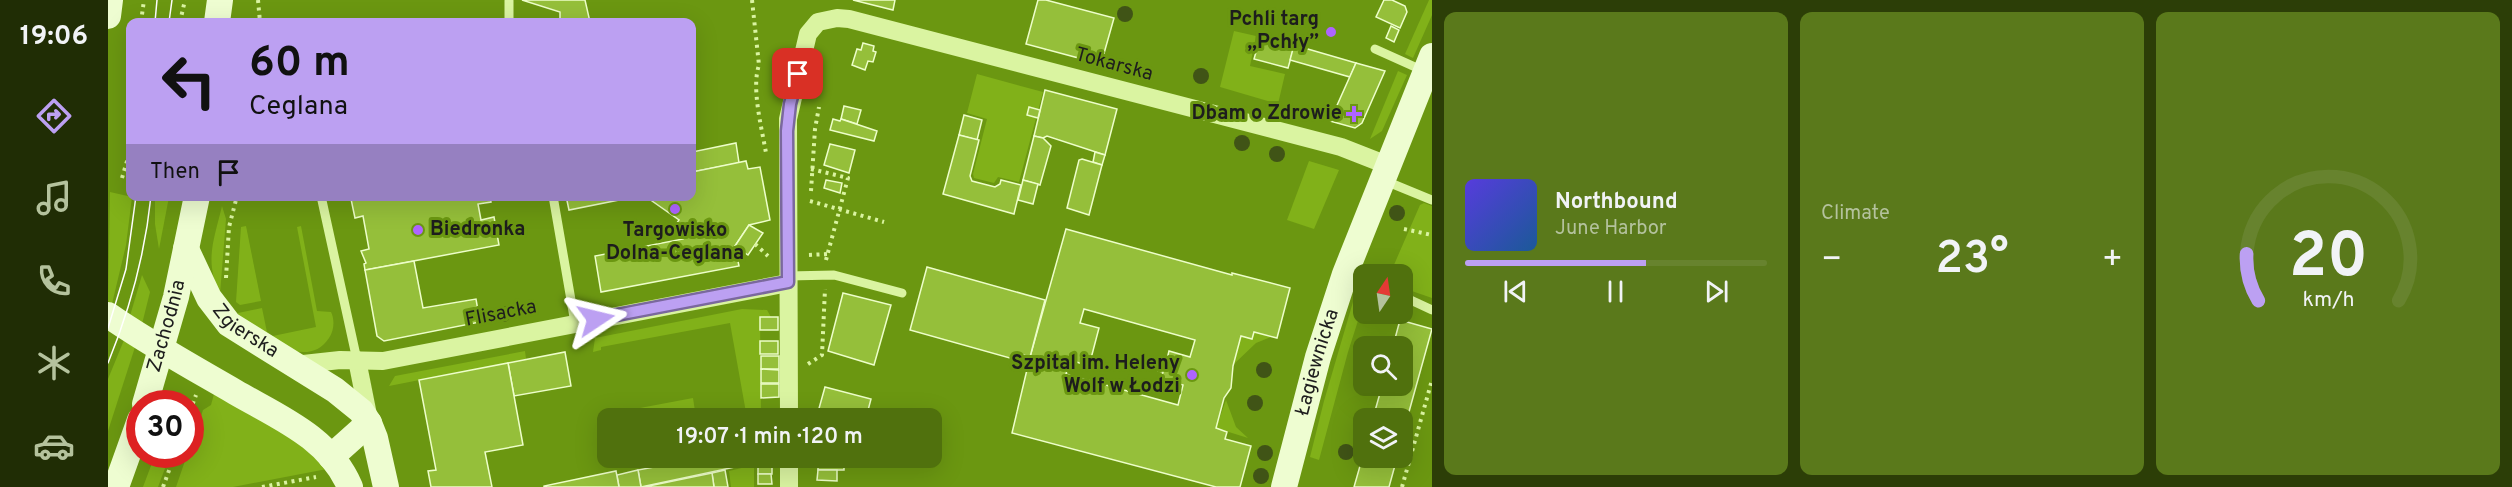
<!DOCTYPE html>
<meta charset="utf-8">
<style>
body{margin:0;font-family:Overpass,sans-serif;background:#5a791b;color:#f1f3f6;height:100vh;display:flex;flex-direction:column;font-size:22px;white-space:nowrap}
*{box-sizing:border-box;margin:0}
p{font-size:20px;color:#b4c29d}
.icon{flex:none;width:33px;height:33px;fill:none;stroke:currentColor;stroke-width:2;stroke-linecap:round;stroke-linejoin:round}
.map{position:relative;flex:1;overflow:hidden}
.panel{display:flex;flex-direction:column;gap:12px;padding:12px;background:#2c3e07;width:1080px}
.panel>*{flex:none}
.top-card{position:absolute;left:18px;top:18px;width:570px;height:183px;border-radius:12px;box-shadow:0 6px 24px #0002;background:#bca0f2;color:#111;overflow:hidden}
.needle{width:39px;rotate:13deg}
.buttons{position:absolute;left:1245px;top:264px;display:grid;gap:12px}
.buttons a{display:grid;place-items:center;width:60px;height:60px;border-radius:12px;background:#50710d;box-shadow:0 6px 24px #0002;font-size:30px}
.speed{position:absolute;left:18px;top:390px;display:flex;gap:12px;font-size:30px;font-weight:700;text-align:center}
.speed>*{display:grid;place-content:center;width:78px;height:78px;border-radius:50%;background:#50710d;box-shadow:0 6px 24px #0002;line-height:1}
.speed .limit{border:9px solid #d22;background:#fff;color:#111}
.pin{position:absolute;display:grid;place-items:center;width:51px;height:51px;color:#fff;margin:-26px;border-radius:12px;box-shadow:0 3px 9px #0006}
.me{position:absolute;width:66px;margin:-33px;rotate:80deg;stroke-linejoin:round;filter:drop-shadow(0 0 4px #0008)}
.turn{display:flex;align-items:center;gap:21px;height:126px;padding:0 24px;font-size:27px}
.turn .icon{width:78px;height:78px;stroke-width:2.5}
.turn b{display:block;font-size:42px;line-height:51px}
.then{display:flex;align-items:center;height:57px;padding:0 24px;background:#0003;gap:12px;font-size:22px}
.big{font-size:45px;font-weight:600;line-height:1.1}
.panel .widget{flex:1;display:flex;flex-direction:column;justify-content:center;gap:9px;min-width:0;padding:0 21px;border-radius:12px;background:#5a791b}
.panel .dial{align-items:center;gap:0}
.dial svg{height:156px;overflow:visible;fill:none;stroke:#67832e;stroke-width:7;stroke-linecap:round;text-anchor:middle}
.dial text{fill:#f1f3f6;stroke:none}
.song{display:flex;align-items:center;gap:18px}
.cover{width:72px;height:72px;border-radius:9px;background:linear-gradient(135deg,hsl(250 70% 55%),hsl(210 70% 35%))}
.played{height:6px;border-radius:3px;background:linear-gradient(90deg,#bca0f2 60%,#67832e 60%)}
.keys{display:flex;justify-content:space-around;direction:ltr}
.heat{display:flex;justify-content:space-between;align-items:center;font-size:33px;direction:ltr}
.panel .tiles{flex:1;display:grid;gap:12px;grid-template-columns:repeat(3,1fr)}
.trip{position:absolute;left:489px;top:408px;width:345px;height:60px;border-radius:12px;background:#50710d;box-shadow:0 6px 24px #0002;font-weight:600;line-height:60px;text-align:center}
main{display:flex;flex:1;min-height:0}
.dock{display:flex;flex-direction:column;width:108px;justify-content:space-around;align-items:center;background:#202d05;color:#b4c29d}
.dock .icon{width:42px;height:42px}
.dock .active{color:#bca0f2}
.dock b{font-size:27px;color:#f1f3f6}
.map>svg:first-child{display:block}
.green{fill:#81b119}
.building{fill:#95bf3a;stroke:#edfec9;stroke-width:1.5;fill-rule:evenodd}
.lines{fill:none;stroke-linecap:round;stroke-linejoin:round}
.path{stroke:#daf4a1;stroke-width:4;stroke-dasharray:3 4.5;stroke-linecap:butt}
.lane{stroke:#daf4a1;stroke-width:9}
.street{stroke:#daf4a1;stroke-width:18}
.secondary{stroke:#eefdd1;stroke-width:26}
.tram{stroke:#fff;stroke-width:1.5}
.tree{fill:#405416}
.route-casing{stroke:#7a689d;stroke-width:15}
.route{stroke:#bca0f2;stroke-width:10}
.poi-dot{fill:#ae64ff;stroke:#6b9711;stroke-width:2}
.labels{text-anchor:middle;dominant-baseline:central;stroke-width:6;stroke-linejoin:round;paint-order:stroke}
.poi-label{font-size:20px;font-weight:bold;fill:#1d1d1d;stroke:#6b9711;text-anchor:end}
.street-label{font-size:20px;fill:#1d1d1d;stroke:#6b9711}
</style>
<main>
<nav class="dock">
<b>19:06</b>
<svg class="icon active" aria-label="directions" viewBox="0 0 24 24"><path d="M12 3l9 9-9 9-9-9zM9 14v-3h6M13 9l2 2-2 2"/></svg>
<svg class="icon" aria-label="music" viewBox="0 0 24 24"><path d="M9 18V5l10-2v13"/><circle cx="6" cy="18" r="3"/><circle cx="16" cy="16" r="3"/></svg>
<svg class="icon" aria-label="phone" viewBox="0 0 24 24"><path d="M5 4h4l2 5-3 2q2 4 5 5l2-3 5 2v4C11 20 4 13 5 4z"/></svg>
<svg class="icon" aria-label="climate" viewBox="0 0 24 24"><path d="M12 3v18M4 7l16 10M4 17L20 7"/></svg>
<svg class="icon" aria-label="car" viewBox="0 0 24 24"><path d="M5 17H2v-5l4-1 3-4h7l3 4 3 1v5h-3M9 17h6M6 11h13"/><circle cx="7" cy="17" r="2"/><circle cx="17" cy="17" r="2"/></svg>
</nav>
<div class="map">
<svg width="1324" height="487" viewBox="0 0 1324 487">
<rect width="100%" height="100%" fill="#6b9711"/>
<g class="green">
<polygon points="1321,0 1324,0 1324,15 1305,58 1297,54"/>
<polygon points="1126,31 1148,36 1142,66 1177,74 1170,104 1112,87"/>
<polygon points="1290,71 1299,75 1274,131 1262,139"/>
<polygon points="869,74 935,92 911,182 890,177 886,183 866,178 865,174 879,119 859,113"/>
<polygon points="1201,161 1231,170 1206,229 1179,220"/>
<polygon points="2,192 24,197 18,245 4,304 0,301"/>
<polygon points="47,197 61,197 51,249 47,224"/>
<polygon points="1316,203 1324,206 1324,298 1295,288 1294,274 1282,274 1312,205"/>
<path d="M114,206L118,219L112,294C96,261 106,240 114,206Z"/>
<polygon points="138,226 153,301 132,305 128,302 133,227"/>
<path d="M193,226L209,311L223,312C227,320 226,331 221,338C198,373 150,334 129,317L130,313L154,308L160,337L208,327L189,227Z"/>
<polygon points="34,275 42,292 34,324 22,316"/>
<polygon points="1255,289 1255,305 1240,352 1211,460 1202,457 1216,401 1247,295"/>
<polygon points="634,309 659,310 663,317 652,317 653,416 639,418 622,323 493,347 493,350 485,352 487,338"/>
<polygon points="1146,332 1163,337 1148,343 1126,364 1133,336 1144,339"/>
<polygon points="16,340 28,344 0,431 0,379"/>
<polygon points="417,351 418,359 281,386 287,376"/>
<polygon points="106,394 177,431 219,469 125,487 68,487 79,455 82,454 83,446 95,410 103,405"/>
<polygon points="585,398 588,418 500,418 500,414"/>
<polygon points="1118,400 1128,427 1140,438 1108,428"/>
<polygon points="47,455 62,455 50,487 35,487"/>
<polygon points="646,465 646,487 623,487 621,471"/>
</g>
<g class="building">
<polygon points="414,0 477,0 482,22 459,22 452,20 452,12"/>
<polygon points="745,0 787,0 785,10"/>
<polygon points="930,0 938,0 1006,18 993,64 918,44"/>
<polygon points="1276,0 1284,0 1297,6 1299,12 1292,28 1268,17"/>
<polygon points="1283,26 1291,30 1286,42 1278,38"/>
<polygon points="1152,38 1186,47 1180,68 1146,59"/>
<polygon points="755,43 766,46 765,51 768,52 765,62 760,61 757,70 744,65 749,49 753,50"/>
<polygon points="1186,45 1248,63 1242,77 1182,60"/>
<polygon points="1248,63 1277,71 1254,123 1247,128 1222,121"/>
<polygon points="937,90 1009,109 997,155 939,136 935,138 926,136"/>
<polygon points="736,106 753,110 749,124 733,119"/>
<polygon points="921,107 932,110 930,118 919,115"/>
<polygon points="856,115 874,120 869,140 851,135"/>
<polygon points="725,119 732,121 733,119 769,131 766,141 722,130"/>
<polygon points="851,135 871,140 862,176 864,181 887,187 892,184 893,180 913,185 906,214 835,194"/>
<polygon points="926,136 935,138 943,146 932,185 915,180"/>
<polygon points="628,143 631,163 584,172 584,152"/>
<polygon points="722,144 747,150 741,173 716,165"/>
<polygon points="987,152 997,155 994,165 985,162"/>
<polygon points="974,159 994,165 981,215 959,208 971,160"/>
<polygon points="638,161 640,169 652,167 662,220 641,225 627,246 631,266 493,292 487,256 575,239 574,233 566,227 571,220 537,196 584,196 584,172"/>
<polygon points="718,180 734,183 732,193 716,188"/>
<polygon points="915,180 930,184 925,204 910,200"/>
<polygon points="255,196 382,196 383,202 370,204 373,220 386,217 391,245 257,270 256,264 258,263 253,251 261,249 255,216 247,218 243,199"/>
<polygon points="458,196 531,196 461,210"/>
<polygon points="641,225 655,233 640,255 627,246"/>
<path d="M958,229L1124,275V273L1182,288L1169,338L1146,332L1144,339L1133,336L1125,366L1123,388L1116,398L1108,428L1119,432L1117,439L1143,446L1132,487H1108L904,433L922,357ZM976,309L1087,340L1082,357L1061,351L1059,359L1054,358L1050,371L1055,372L1053,379L1075,385L1070,405L958,374L962,360L981,366L991,328L972,323Z"/>
<polygon points="306,261 315,308 368,299 372,322 276,341 269,336 257,270"/>
<polygon points="819,267 937,300 922,357 915,355 913,361 802,330"/>
<polygon points="735,293 783,305 766,365 720,351"/>
<rect x="652" y="317" width="18" height="13"/>
<polygon points="1292,320 1324,329 1294,437 1294,418 1265,418 1274,386 1294,386 1294,346 1285,346"/>
<rect x="652" y="341" width="18" height="13"/>
<polygon points="457,352 463,386 406,396 400,363"/>
<rect x="653" y="356" width="18" height="13"/>
<polygon points="400,363 415,445 377,452 384,487 323,487 320,471 328,470 311,380"/>
<polygon points="653,369 671,370 671,383 653,383"/>
<polygon points="653,384 671,384 671,397 653,398"/>
<polygon points="717,387 763,399 758,418 733,418 710,412"/>
<polygon points="1256,452 1256,458 1289,458 1281,487 1246,487"/>
<polygon points="594,458 645,458 646,463 533,487 530,470"/>
<polygon points="710,458 736,459 736,470 710,470"/>
<rect x="650" y="464" width="14" height="10"/>
<polygon points="530,470 533,487 511,487 509,475"/>
<polygon points="617,470 620,487 606,487 604,473"/>
<polygon points="710,470 729,470 729,481 709,480"/>
<polygon points="508,471 511,487 436,487 436,486"/>
<polygon points="604,473 606,487 536,487"/>
<polygon points="650,474 663,474 664,484 650,484"/>
</g>
<g class="lines">
<g class="path">
<polyline points="150,0 152,22"/>
<path d="M644,0L651,65C643,88 654,129 658,153"/>
<polyline points="33,22 36,0"/>
<polyline points="72,22 77,0"/>
<polyline points="22,124 22,137"/>
<polyline points="703,169 740,178 718,260"/>
<polyline points="14,178 22,151"/>
<polyline points="703,191 707,129 711,107"/>
<polyline points="702,201 776,222"/>
<polyline points="1296,229 1324,235"/>
<polyline points="647,244 660,256"/>
<polyline points="701,255 719,254"/>
<polyline points="118,278 121,227 129,196"/>
<polyline points="700,364 714,355 717,289"/>
<polyline points="82,411 88,395"/>
<polyline points="55,487 67,454"/>
<polyline points="154,487 208,477"/>
<polyline points="1294,487 1324,380"/>
</g>
<g class="lane">
<polyline points="401,22 401,1"/>
<polyline points="1267,49 1316,71"/>
<polyline points="1275,180 1324,200"/>
<polyline points="213,196 249,360"/>
<polyline points="445,196 467,323"/>
<polyline points="1239,275 1256,281"/>
<polyline points="680,276 726,275 794,293"/>
<polyline points="1294,296 1324,310"/>
</g>
<g class="street">
<polyline points="249,360 261,420"/>
<polyline points="186,365 232,360 275,361 680,283"/>
<polyline points="681,418 680,119 700,34 710,22 729,18 741,19 1233,147 1279,165"/>
<polyline points="681,458 681,487"/>
</g>
<g class="secondary">
<polyline points="0,16 2,0"/>
<polyline points="109,22 112,0"/>
<path id="s1" d="M78,249L101,298L121,324L227,390L253,411L261,423L267,438L278,487"/>
<path d="M0,315C40,343 84,367 127,392C170,417 221,437 242,487"/>
<path id="s2" d="M37,404L68,297L89,196"/>
<polyline points="223,457 261,423"/>
<polyline points="8,487 32,420"/>
<path id="s3" d="M1176,487L1210,357L1237,274L1324,56"/>
</g>
<g class="tram">
<polyline points="47,22 49,0"/>
<polyline points="61,22 64,0"/>
<polyline points="0,328 18,269 28,196"/>
<path d="M0,363C22,309 37,255 43,196"/>
</g>
</g>
<g class="tree">
<circle cx="1017" cy="14" r="8"/>
<circle cx="1093" cy="76" r="8"/>
<circle cx="1134" cy="143" r="8"/>
<circle cx="1169" cy="154" r="8"/>
<circle cx="1289" cy="213" r="8"/>
<circle cx="395" cy="314" r="8"/>
<circle cx="1156" cy="370" r="8"/>
<circle cx="1147" cy="403" r="8"/>
<circle cx="1238" cy="452" r="8"/>
<circle cx="1157" cy="453" r="8"/>
<circle cx="1153" cy="476" r="8"/>
</g>
<g class="lines">
<g class="route-casing">
<polyline id="route" points="488,319 680,282 679,131 682,104 690,74"/>
</g>
<use href="#route" class="route"/>
</g>
<g class="poi-dot">
<circle cx="1223" cy="32" r="6"/>
<path d="M1243 105h6v6h6v6h-6v6h-6v-6h-6v-6h6z"/>
<circle cx="567" cy="209" r="6"/>
<circle cx="310" cy="230" r="6"/>
<circle cx="1084" cy="375" r="6"/>
</g>
<g class="labels">
<g class="poi-label">
<text x="1211" y="20">Pchli targ<tspan x="1211" dy="23">„Pchły”</tspan></text>
<text x="1234" y="114">Dbam o Zdrowie</text>
<text x="322" y="230" text-anchor="start">Biedronka</text>
<text x="567" y="231" text-anchor="middle">Targowisko<tspan x="567" dy="23">Dolna-Ceglana</tspan></text>
<text x="1072" y="364">Szpital im. Heleny<tspan x="1072" dy="23">Wolf w Łodzi</tspan></text>
</g>
<g class="street-label">
<text transform="translate(1006 65) rotate(15)">Tokarska</text>
<text transform="translate(393 314) rotate(-11)">Flisacka</text>
<text stroke="none"><textPath href="#s2" startOffset="81">Zachodnia</textPath></text>
<text stroke="none"><textPath href="#s1" startOffset="104">Zgierska</textPath></text>
<text stroke="none"><textPath href="#s3" startOffset="129">Łagiewnicka</textPath></text>
</g>
</g>
</svg>
<div class="buttons">
<a><svg class="needle" viewBox="-14 -14 28 28"><path d="M0-13l5 13h-10z" fill="#e53935"/><path d="M0 13l5-13h-10z" fill="#b4c29d"/></svg></a>
<a><svg class="icon" aria-label="search" viewBox="0 0 24 24"><circle cx="10" cy="10" r="6"/><path d="M15 15l6 6"/></svg></a>
<a><svg class="icon" aria-label="layers" viewBox="0 0 24 24"><path d="M12 4l9 5-9 5-9-5zM3 14l9 5 9-5"/></svg></a>
</div>
<div class="speed"><div class="limit">30</div></div>
<div class="pin" style="left:690px;top:74px;background:#d93025"><svg class="icon" aria-label="arrive" viewBox="0 0 24 24"><path d="M6 21V4h12l-3 4 3 4H6"/></svg></div>
<svg class="me" style="left:488px;top:319px" viewBox="-20 -20 40 40"><path d="M0-17L14 15 0 8-14 15z" fill="#bca0f2" stroke="#fff" stroke-width="4"/></svg>
<div class="trip">19:07 · 1 min · 120 m</div>
<div class="top-card">
<div class="turn"><svg class="icon" aria-label="left" viewBox="0 0 24 24"><path d="M17 20v-9H6M10 6l-5 5 5 5"/></svg><div><b>60 m</b>Ceglana</div></div>
<div class="then">Then<svg class="icon" aria-label="arrive" viewBox="0 0 24 24"><path d="M6 21V4h12l-3 4 3 4H6"/></svg></div>
</div>
</div>
<section class="panel">
<div class="tiles">
<div class="widget">
<div class="song"><i class="cover"></i><div><b>Northbound</b><p>June Harbor</p></div></div>
<div class="played"></div>
<div class="keys"><svg class="icon" aria-label="previous" viewBox="0 0 24 24"><path d="M18 5L8 12l10 7zM5 5v14"/></svg><svg class="icon" aria-label="pause" viewBox="0 0 24 24"><path d="M8 5v14M16 5v14"/></svg><svg class="icon" aria-label="next" viewBox="0 0 24 24"><path d="M6 5l10 7-10 7zM19 5v14"/></svg></div>
</div>
<div class="widget"><p>Climate</p>
<div class="heat"><a>−</a><b class="big">23°</b><a>+</a></div>
</div>
<div class="widget dial"><svg viewBox="0 0 100 80">
<path d="M14 69A42 42 0 1 1 86 69"/>
<path d="M14 69A42 42 0 0 1 8 45" stroke="#bca0f2"/>
<text x="50" y="56" font-size="32" font-weight="700">20</text>
<text x="50" y="72" font-size="11">km/h</text>
</svg></div>
</div>
</section>
</main>
